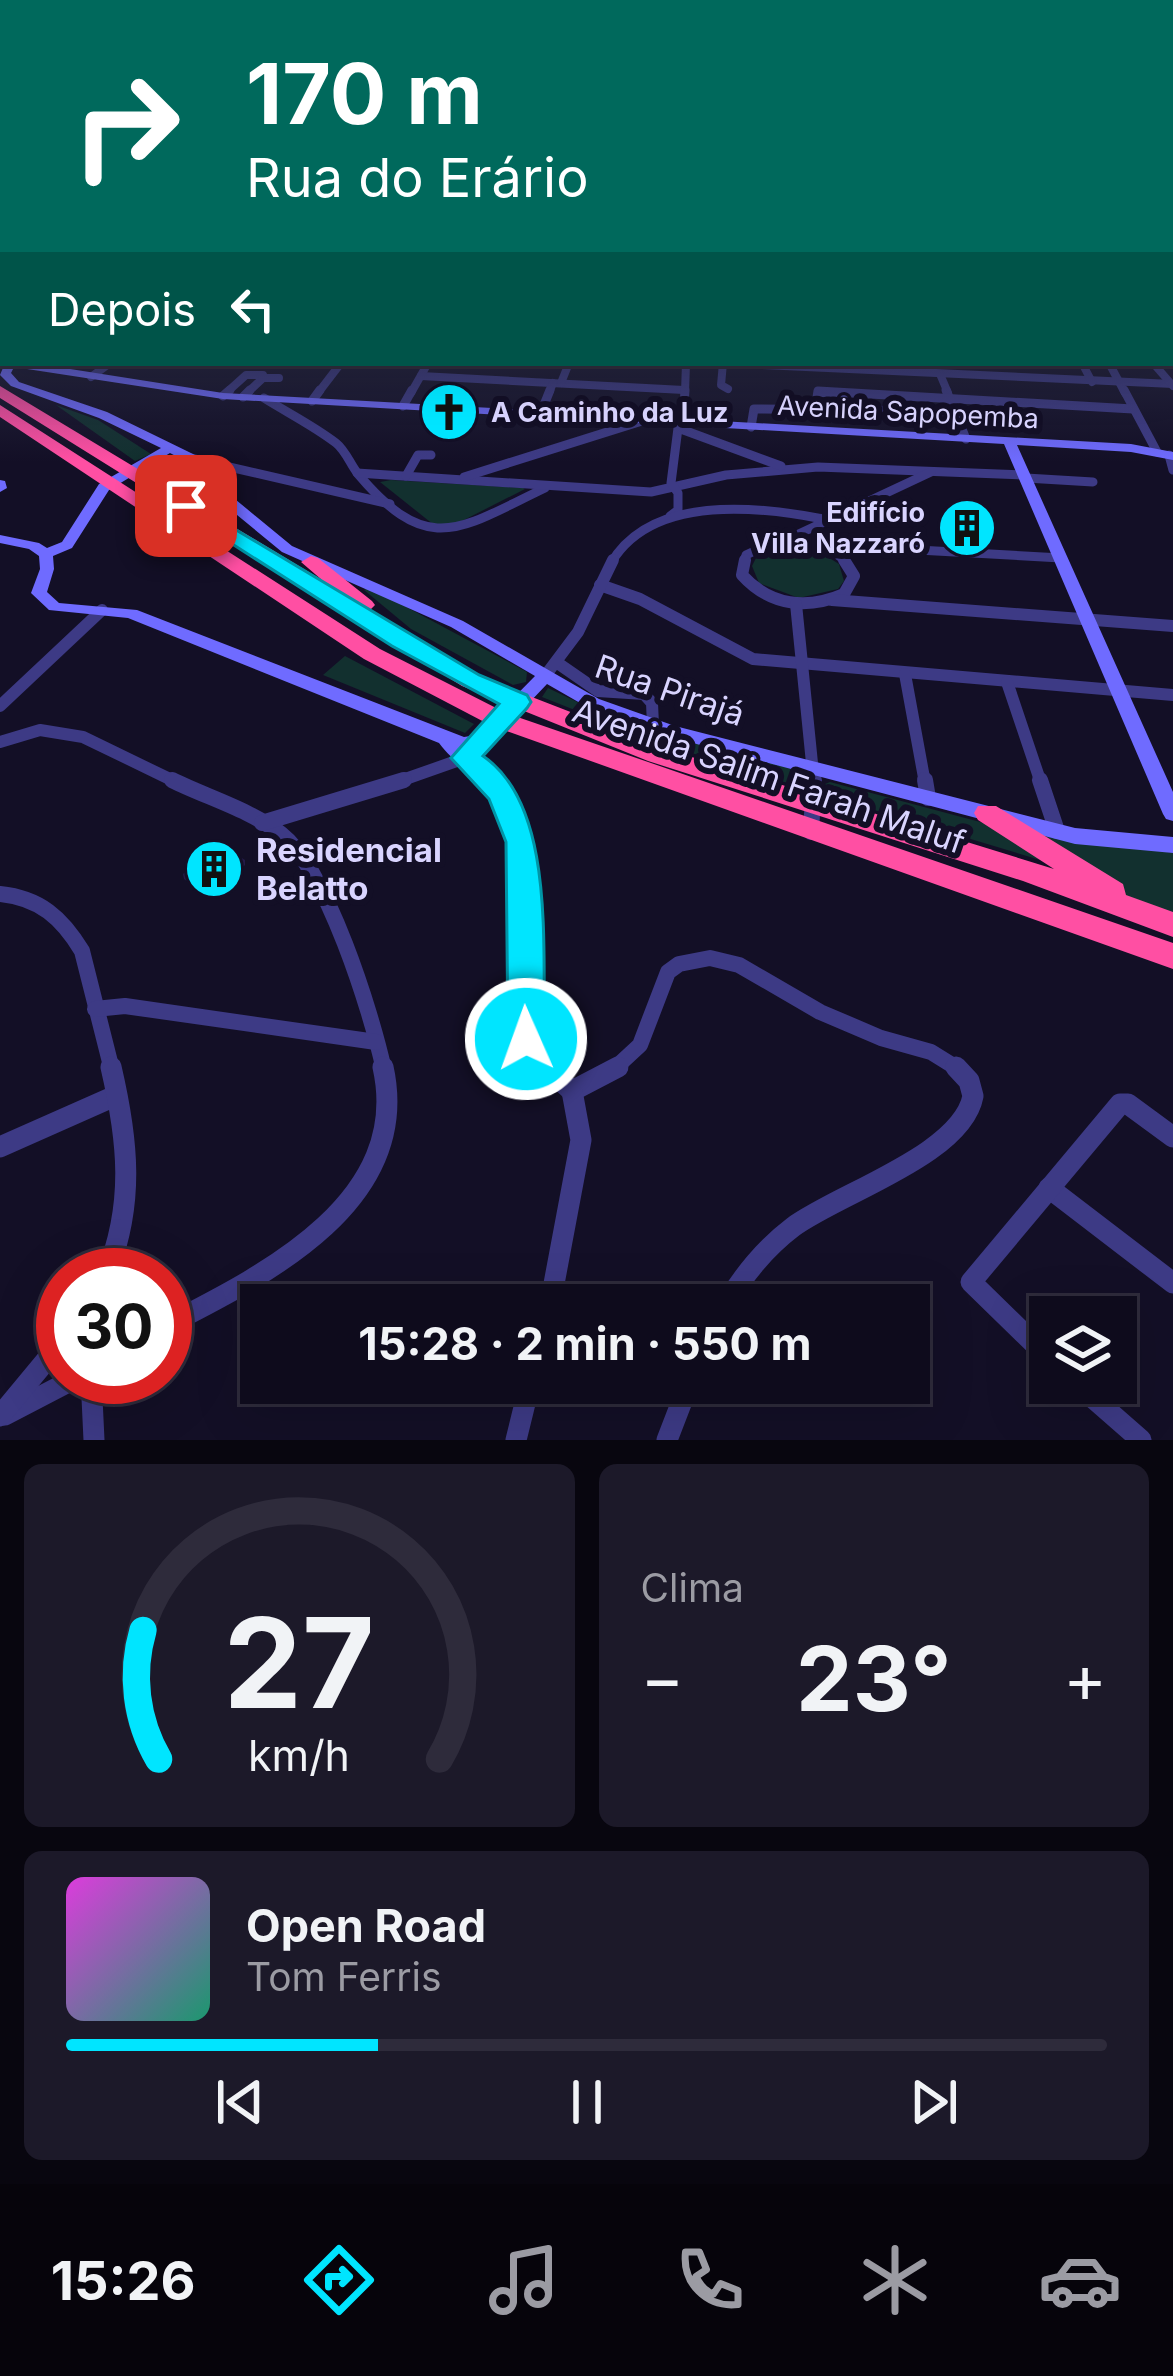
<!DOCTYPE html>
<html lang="pt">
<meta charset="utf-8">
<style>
body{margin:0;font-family:Inter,sans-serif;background:#1c1929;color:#f1f3f6;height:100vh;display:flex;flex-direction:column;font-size:45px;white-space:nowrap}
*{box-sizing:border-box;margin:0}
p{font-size:39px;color:#9b9ba3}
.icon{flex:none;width:66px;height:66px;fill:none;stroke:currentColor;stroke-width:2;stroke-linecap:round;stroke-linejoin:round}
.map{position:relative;height:1440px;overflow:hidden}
.details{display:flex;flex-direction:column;gap:24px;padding:24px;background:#08060f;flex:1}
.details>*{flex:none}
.banner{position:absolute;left:0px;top:0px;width:1173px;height:366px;box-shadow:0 12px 48px #0002,0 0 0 3px #2e2b3b;background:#00695c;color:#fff;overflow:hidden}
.buttons{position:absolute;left:1029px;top:1296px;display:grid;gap:24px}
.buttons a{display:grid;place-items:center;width:108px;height:108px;border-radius:0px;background:#0e0b1c;box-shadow:0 12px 48px #0002,0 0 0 3px #2e2b3b;font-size:60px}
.speed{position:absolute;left:36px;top:1248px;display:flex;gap:24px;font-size:60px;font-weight:700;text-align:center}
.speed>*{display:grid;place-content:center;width:156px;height:156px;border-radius:50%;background:#0e0b1c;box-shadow:0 12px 48px #0002,0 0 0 3px #2e2b3b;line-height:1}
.speed .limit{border:18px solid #d22;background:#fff;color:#111}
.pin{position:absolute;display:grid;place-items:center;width:102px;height:102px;color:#fff;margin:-51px;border-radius:24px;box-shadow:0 6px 18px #0006}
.me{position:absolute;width:132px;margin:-66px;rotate:358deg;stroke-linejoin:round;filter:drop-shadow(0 0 9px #0008)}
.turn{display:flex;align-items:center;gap:42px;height:252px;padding:0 48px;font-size:54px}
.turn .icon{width:156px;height:156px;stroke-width:2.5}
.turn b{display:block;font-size:84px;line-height:102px}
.then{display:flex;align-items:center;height:114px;padding:0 48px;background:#0003;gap:24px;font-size:45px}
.big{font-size:90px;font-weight:700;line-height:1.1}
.details .tile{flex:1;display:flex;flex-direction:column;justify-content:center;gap:18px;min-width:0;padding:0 42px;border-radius:18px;background:#1c1929}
.details .dial{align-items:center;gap:0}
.dial svg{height:312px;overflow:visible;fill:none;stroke:#2e2b3b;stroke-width:7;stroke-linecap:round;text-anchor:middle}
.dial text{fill:#f1f3f6;stroke:none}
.song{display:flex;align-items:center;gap:36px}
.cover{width:144px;height:144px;border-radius:18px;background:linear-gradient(135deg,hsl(300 70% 55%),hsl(160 70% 35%))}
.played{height:12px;border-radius:6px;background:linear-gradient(90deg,#00e5ff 30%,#2e2b3b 30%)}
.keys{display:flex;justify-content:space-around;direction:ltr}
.heat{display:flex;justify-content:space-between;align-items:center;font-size:66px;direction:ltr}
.details .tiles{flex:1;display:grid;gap:24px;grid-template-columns:1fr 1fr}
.tile:last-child{grid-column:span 2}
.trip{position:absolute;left:240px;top:1284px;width:690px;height:120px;border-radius:0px;background:#0e0b1c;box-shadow:0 12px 48px #0002,0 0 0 3px #2e2b3b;font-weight:700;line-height:120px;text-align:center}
.tab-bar{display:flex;height:192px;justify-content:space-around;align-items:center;background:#06040b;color:#9b9ba3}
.tab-bar .icon{width:84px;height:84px}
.tab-bar .on{color:#00e5ff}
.tab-bar b{font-size:54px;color:#f1f3f6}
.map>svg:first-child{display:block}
.green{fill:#12302f}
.building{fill:#241b47}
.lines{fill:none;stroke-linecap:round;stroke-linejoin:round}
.street-far4{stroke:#3d3a85;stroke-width:8}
.street-far3{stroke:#3d3a85;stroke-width:9}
.street-far2{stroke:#3d3a85;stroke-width:12}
.street-far1{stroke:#3d3a85;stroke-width:16}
.street{stroke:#3d3a85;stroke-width:21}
.secondary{fill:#6f6bff;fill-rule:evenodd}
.highway{fill:#ff4fa3;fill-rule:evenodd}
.route{fill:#00e5ff;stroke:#0095a6;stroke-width:3}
.labels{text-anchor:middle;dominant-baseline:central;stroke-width:12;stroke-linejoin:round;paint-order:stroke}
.far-poi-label{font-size:27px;font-weight:bold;fill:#d9d4ff;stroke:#130f26;text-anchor:start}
.far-street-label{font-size:27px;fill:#d9d4ff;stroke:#130f26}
.street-label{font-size:33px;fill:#d9d4ff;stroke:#130f26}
.poi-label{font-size:33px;font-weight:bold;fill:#d9d4ff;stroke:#130f26;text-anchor:start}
</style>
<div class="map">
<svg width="1173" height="1440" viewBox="0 0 1173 1440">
<rect width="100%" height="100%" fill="#130f26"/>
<g class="green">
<polygon points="56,405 98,420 151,454 135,461"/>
<polygon points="391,480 523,488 525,489 458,523 434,525 380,482"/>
<polygon points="789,546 818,551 839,564 844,581 838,589 799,598 759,583 752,566 756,558"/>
<polygon points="369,587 527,672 526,682 513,685 411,629 364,590"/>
<polygon points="345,656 474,724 465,733 323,675"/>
<polygon points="548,688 613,719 799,771 797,786 650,740 542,697"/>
<polygon points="830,782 984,823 1050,863 831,797 825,784"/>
<polygon points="1026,830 1173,853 1173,918 1141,906"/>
</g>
<polygon class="building" points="223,846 245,860 245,865 213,893 205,894 184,879 183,874"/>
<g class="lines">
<g class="street-far4">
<polyline points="0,293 3,289"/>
<polyline points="721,363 1173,384"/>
<polyline points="723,363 721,385 728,389"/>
<polyline points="1082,363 1092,382"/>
<polyline points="1109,363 1125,393"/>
<polyline points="1153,363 1173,386"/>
<polyline points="940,374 948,393"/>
<polyline points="421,376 684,390"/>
<polyline points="91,377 110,363"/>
<polyline points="561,383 569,363"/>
<polyline points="226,393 246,375 263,375"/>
<polyline points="247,393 263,378 279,378"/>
<polyline points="318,393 341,363"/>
<polyline points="411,393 428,363"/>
<polyline points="549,393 553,383"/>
<polyline points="685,393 686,363"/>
<polyline points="818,393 851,393"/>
</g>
<g class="street-far3">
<polyline points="946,390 966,439"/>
<polyline points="1124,390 1157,452"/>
<polyline points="223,396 230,390"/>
<polyline points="243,397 250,390"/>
<path d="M264,398C288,413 314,426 336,443C346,451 350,464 358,474C429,558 459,529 545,488"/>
<polyline points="312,401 320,390"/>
<polyline points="403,406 412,390"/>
<polyline points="815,410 818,391 1133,409"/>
<polyline points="540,415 550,390"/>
<polyline points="683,423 685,390"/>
<polyline points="751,427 754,409 956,411"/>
<polyline points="1169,455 1173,470"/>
<polyline points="190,458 390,504"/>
<polyline points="357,473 651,492 726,475 818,467 1025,475"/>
<polyline points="406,476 418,455 431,455"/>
<polyline points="464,477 642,421"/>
<polyline points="1026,478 1093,482"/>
<polyline points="670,516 678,510 678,493 671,483 678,428 781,466"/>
<polyline points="788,539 931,472"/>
<polyline points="827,545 1061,558"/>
<path d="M611,563C651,495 757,506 823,519"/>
<path d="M744,563L746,555C778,538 819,535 847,563"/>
</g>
<g class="street-far2">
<path d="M745,560L742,575C770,606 807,610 844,594L854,576L844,560"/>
<polyline points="600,585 640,599 753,659 1173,695"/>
<polyline points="832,600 1173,626"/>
<polyline points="796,604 814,783"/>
<polyline points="559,664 598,691 644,694 652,703 653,725"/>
<polyline points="905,674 925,783"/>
<polyline points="545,676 578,632 613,560"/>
<polyline points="1007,682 1041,783"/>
<polyline points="0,706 102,610"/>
<polyline points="0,742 40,730 83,737 178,783"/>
<polyline points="394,783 465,758 492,783"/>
</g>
<g class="street-far1">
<path d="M172,780C206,797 251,810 281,834C327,870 371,1011 384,1070"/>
<polyline points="489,780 511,815 521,849 526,887 526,1039 549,1070"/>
<polyline points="925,780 928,798"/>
<polyline points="1040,780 1057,831"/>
<polyline points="262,823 404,780"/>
<polyline points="811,832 814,780"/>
<path d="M0,894C40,898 62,918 82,951L112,1070"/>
<polyline points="95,1009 125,1006 376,1042"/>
<polyline points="613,1070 640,1045 668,972 679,964 710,958 739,965 820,1012 881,1038 931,1052 960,1070"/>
</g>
<g class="street">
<polyline points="546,1067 572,1091"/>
<polyline points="572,1091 618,1067"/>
<polyline points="0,1147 115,1096"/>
<polyline points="1049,1188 1173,1283"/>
<path d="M106,1275C135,1204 128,1140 111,1067"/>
<polyline points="550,1305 581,1140 572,1091"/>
<path d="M725,1305C744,1275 764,1249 793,1227C839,1193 962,1155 973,1096L969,1081L956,1067"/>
<path d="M165,1326C265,1275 413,1202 383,1067"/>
<polyline points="1050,1359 971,1282 1120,1104 1128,1104 1173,1137"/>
<polyline points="91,1377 94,1440"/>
<polyline points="1076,1383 1141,1440"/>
<polyline points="5,1415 78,1377"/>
<polyline points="0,1416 63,1340"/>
<polyline points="516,1440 530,1383"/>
<polyline points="667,1440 689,1383"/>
</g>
<g class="secondary">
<path d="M5,363H32L223,393L1131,444L1173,452V460L1131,452L1017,445L1173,792V821L1166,819L1163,814L1004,444L223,399L14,367L11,373L19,382L107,412L195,455L213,481L292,546L463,621L599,699L675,726L1075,828L1173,837V853L1075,844L670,737L587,707L547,684L472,763C458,767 447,753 439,743L128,618L49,610L31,593L40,569L39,556L29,549L0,543V535L39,543L47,548L62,542L99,484L161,448L99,418L11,386L0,375ZM170,453L185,461L203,487L282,552L451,627L535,676L477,735L464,737L137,610L59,603L47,592L54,569L53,556L72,548L109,490Z"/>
<polygon points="0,480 5,481 7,488 0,492"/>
</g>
<g class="highway">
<polygon points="0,386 322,580 301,562 311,556 318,558 372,601 375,605 370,610 478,676 666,749 1054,869 978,820 974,813 978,806 996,806 1123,884 1126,895 1173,912 1173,937 1023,881 648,761 462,686 0,398"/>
<polygon points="0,405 380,649 506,713 1173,943 1173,969 490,725 364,659 0,417"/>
</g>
</g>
<linearGradient id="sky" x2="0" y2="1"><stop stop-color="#0a0815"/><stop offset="0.56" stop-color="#333752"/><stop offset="1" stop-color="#333752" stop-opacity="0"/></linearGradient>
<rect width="1173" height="462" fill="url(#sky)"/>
<path class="route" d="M186,500L479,675L527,695L531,702L527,708L483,756C558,807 541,957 545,1039L539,1051L526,1056L513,1051L508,1039L506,842L489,799L451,758L499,704L392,646L179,510V501Z"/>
<defs>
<g id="church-disc" transform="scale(3)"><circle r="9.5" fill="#00e5ff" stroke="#130f26"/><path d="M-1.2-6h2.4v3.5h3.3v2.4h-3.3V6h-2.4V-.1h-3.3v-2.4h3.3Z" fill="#111"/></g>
<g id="building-disc" transform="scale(3)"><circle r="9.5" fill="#00e5ff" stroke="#130f26"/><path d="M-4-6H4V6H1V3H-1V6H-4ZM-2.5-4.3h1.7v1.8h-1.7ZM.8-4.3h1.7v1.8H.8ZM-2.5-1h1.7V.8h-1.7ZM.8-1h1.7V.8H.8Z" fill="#111"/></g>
</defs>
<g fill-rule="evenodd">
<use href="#church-disc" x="449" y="412"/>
<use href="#building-disc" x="967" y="528"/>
<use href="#building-disc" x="214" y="869"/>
</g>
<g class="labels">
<g class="far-poi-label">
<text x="491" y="412">A Caminho da Luz</text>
<text x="925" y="512" text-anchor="end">Edifício<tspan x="925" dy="31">Villa Nazzaró</tspan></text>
</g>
<g class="far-street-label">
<text transform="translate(908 412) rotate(3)">Avenida Sapopemba</text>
</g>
<g class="street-label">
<text transform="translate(670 690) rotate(19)">Rua Pirajá</text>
<text transform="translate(769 776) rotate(19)">Avenida Salim Farah Maluf</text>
</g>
<g class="poi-label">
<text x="256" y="850">Residencial<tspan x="256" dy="38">Belatto</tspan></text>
</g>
</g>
</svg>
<div class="buttons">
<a><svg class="icon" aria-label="layers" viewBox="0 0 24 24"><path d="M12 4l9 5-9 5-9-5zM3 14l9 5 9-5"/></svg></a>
</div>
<div class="speed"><div class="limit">30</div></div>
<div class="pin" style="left:186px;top:506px;background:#d93025"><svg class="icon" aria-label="arrive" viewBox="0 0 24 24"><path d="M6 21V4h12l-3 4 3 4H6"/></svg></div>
<svg class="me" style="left:526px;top:1039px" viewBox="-20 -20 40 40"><circle r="17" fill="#00e5ff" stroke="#fff" stroke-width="3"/><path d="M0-11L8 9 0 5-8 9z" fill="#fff"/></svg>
<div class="trip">15:28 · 2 min · 550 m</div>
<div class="banner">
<div class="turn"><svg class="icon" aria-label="right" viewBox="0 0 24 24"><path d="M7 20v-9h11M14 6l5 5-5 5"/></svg><div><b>170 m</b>Rua do Erário</div></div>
<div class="then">Depois<svg class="icon" aria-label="left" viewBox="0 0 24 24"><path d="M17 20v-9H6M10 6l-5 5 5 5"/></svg></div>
</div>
</div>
<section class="details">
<div class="tiles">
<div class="tile dial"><svg viewBox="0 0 100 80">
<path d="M14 69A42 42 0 1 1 86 69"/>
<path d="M14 69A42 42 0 0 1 10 36" stroke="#00e5ff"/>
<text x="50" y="56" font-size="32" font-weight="700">27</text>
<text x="50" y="72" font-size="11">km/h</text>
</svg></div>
<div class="tile"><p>Clima</p>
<div class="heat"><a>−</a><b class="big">23°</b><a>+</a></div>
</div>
<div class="tile">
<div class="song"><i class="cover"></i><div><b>Open Road</b><p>Tom Ferris</p></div></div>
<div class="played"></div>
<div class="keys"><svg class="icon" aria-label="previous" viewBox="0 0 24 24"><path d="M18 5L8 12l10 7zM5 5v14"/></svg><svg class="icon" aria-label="pause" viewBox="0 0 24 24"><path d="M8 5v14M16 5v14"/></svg><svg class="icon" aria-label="next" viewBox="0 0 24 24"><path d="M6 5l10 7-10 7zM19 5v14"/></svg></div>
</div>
</div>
</section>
<nav class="tab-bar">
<b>15:26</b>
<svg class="icon on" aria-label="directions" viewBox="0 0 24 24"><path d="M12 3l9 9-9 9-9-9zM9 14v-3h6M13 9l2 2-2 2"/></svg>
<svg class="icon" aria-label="music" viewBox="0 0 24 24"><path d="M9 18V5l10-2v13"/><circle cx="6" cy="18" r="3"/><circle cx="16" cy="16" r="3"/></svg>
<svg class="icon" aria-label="phone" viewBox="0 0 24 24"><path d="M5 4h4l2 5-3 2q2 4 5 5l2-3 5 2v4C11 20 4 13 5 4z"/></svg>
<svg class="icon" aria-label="climate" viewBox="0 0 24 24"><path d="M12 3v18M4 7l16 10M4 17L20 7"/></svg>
<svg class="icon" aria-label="car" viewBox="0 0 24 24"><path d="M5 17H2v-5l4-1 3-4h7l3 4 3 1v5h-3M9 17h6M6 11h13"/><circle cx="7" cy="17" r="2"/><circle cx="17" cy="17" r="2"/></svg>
</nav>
